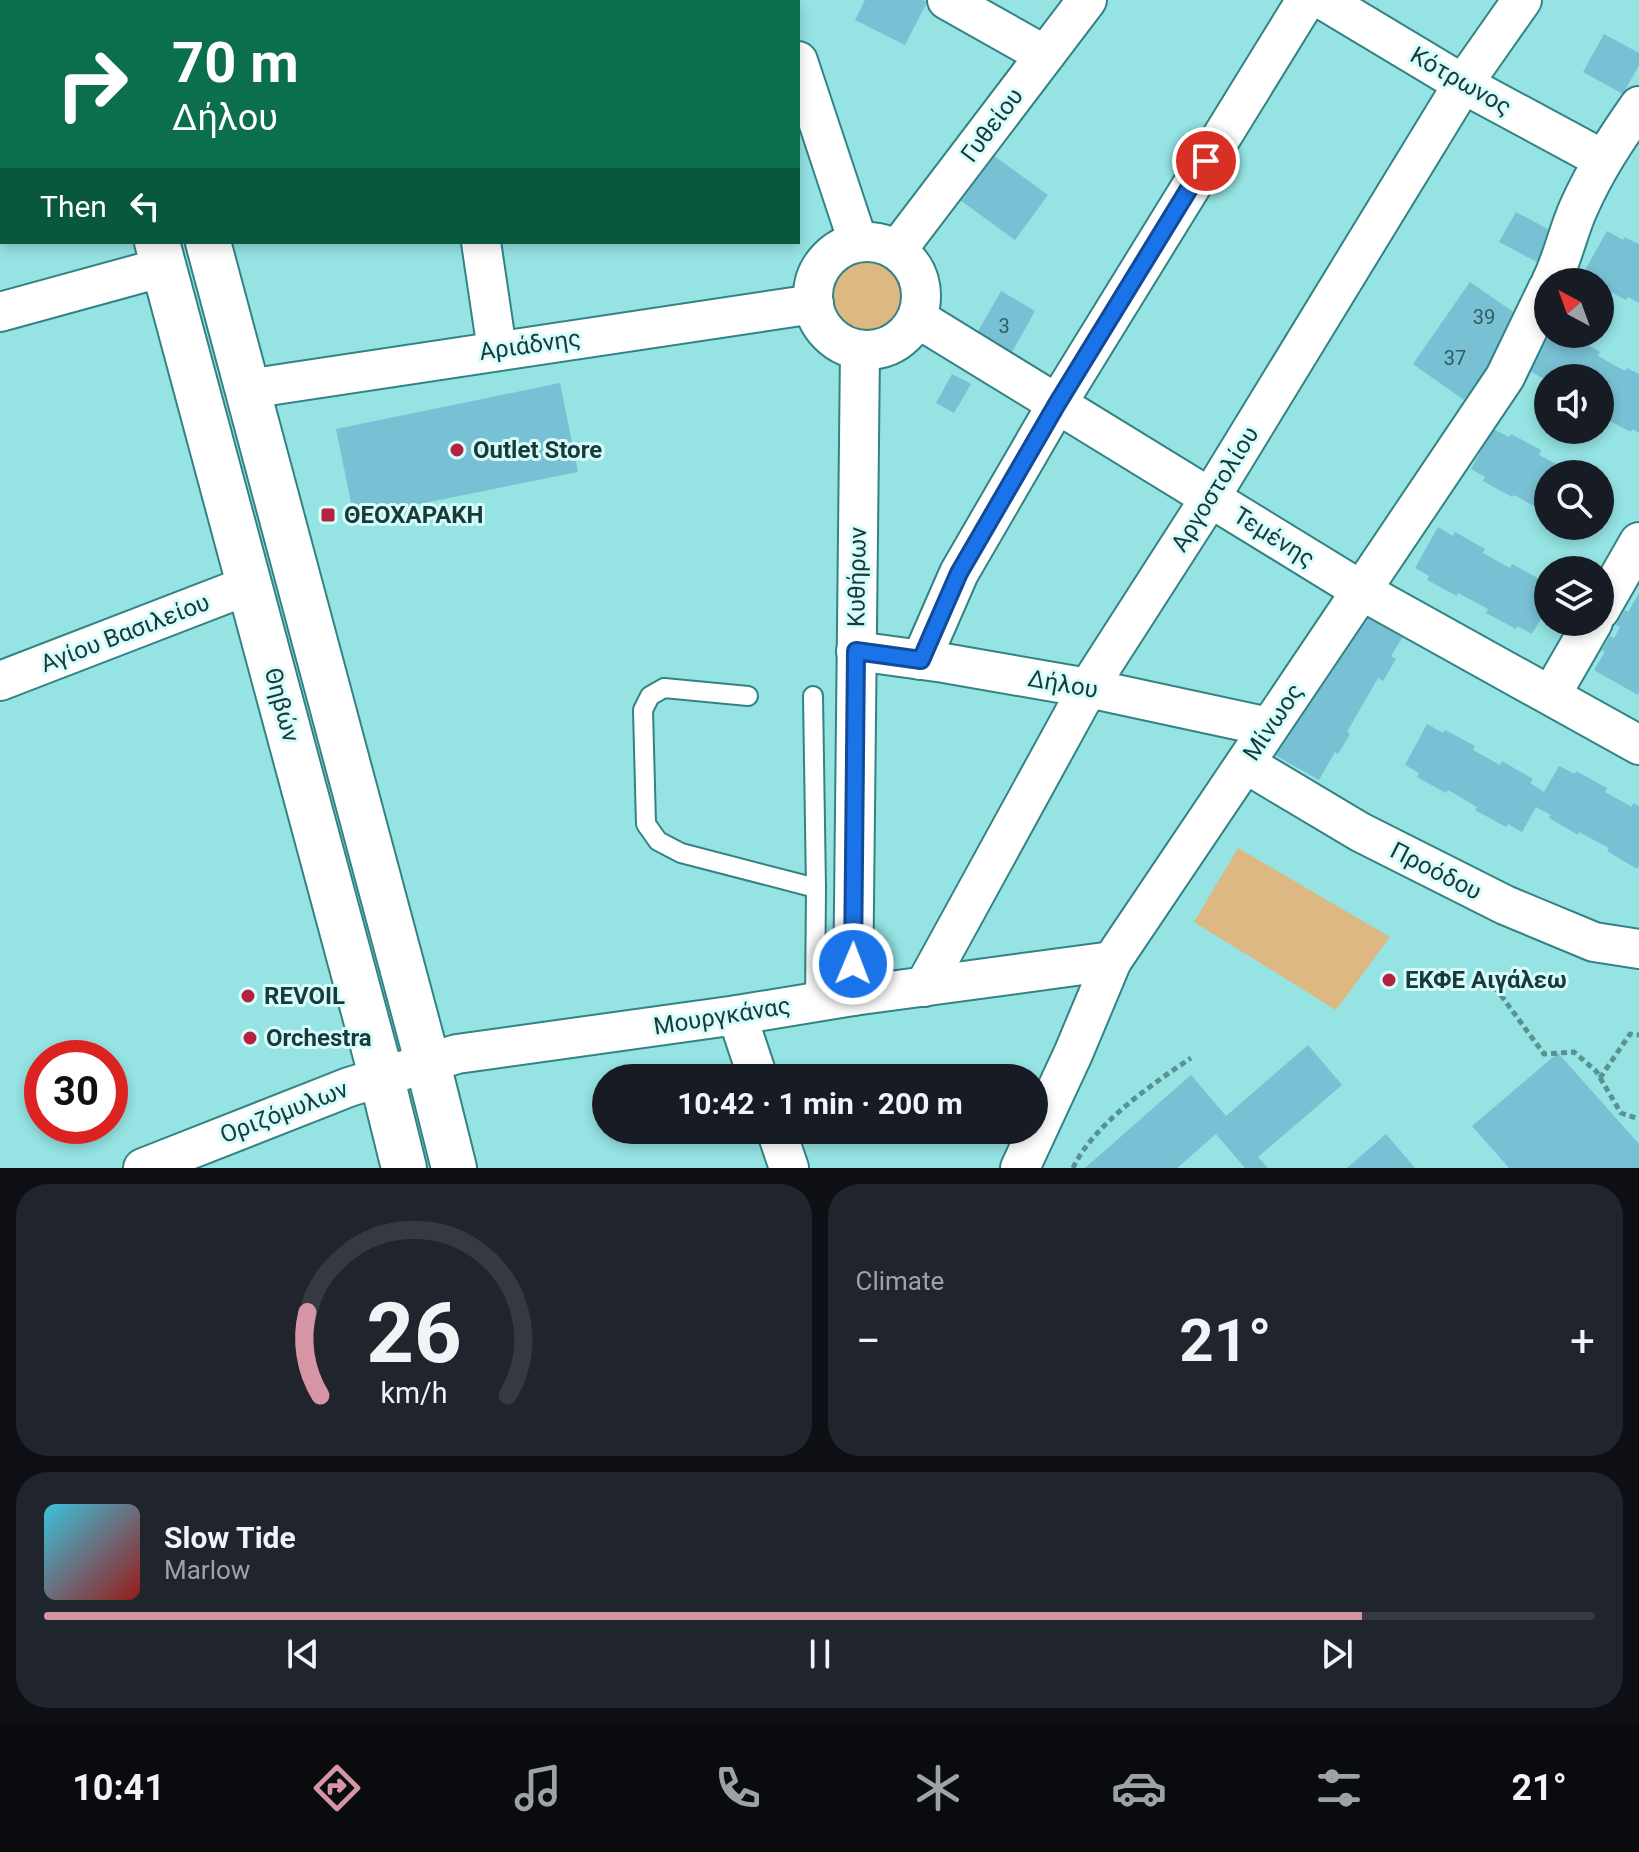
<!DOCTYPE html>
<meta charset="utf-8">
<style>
body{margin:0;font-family:Roboto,sans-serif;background:#20242c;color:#f1f3f6;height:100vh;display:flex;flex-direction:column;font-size:30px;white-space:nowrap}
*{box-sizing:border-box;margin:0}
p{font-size:26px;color:#9ea1a6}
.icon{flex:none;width:44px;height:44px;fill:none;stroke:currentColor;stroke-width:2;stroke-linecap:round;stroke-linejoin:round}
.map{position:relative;height:1168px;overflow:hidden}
.panel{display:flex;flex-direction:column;gap:16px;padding:16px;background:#0d0f14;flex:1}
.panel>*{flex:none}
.hud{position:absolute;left:0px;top:0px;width:800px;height:244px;box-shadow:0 4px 12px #0003;background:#0b6e4f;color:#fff;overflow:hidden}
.needle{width:52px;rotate:319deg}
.tools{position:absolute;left:1534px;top:268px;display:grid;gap:16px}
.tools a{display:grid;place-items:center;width:80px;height:80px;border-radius:50%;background:#171b24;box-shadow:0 4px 12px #0003;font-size:40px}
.speed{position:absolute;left:24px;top:1040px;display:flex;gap:16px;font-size:40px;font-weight:700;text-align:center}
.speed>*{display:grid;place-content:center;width:104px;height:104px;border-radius:50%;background:#171b24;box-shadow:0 4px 12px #0003;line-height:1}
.speed .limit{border:12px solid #d22;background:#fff;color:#111}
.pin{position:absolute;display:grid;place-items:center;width:68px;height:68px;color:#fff;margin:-34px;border:4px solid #fff;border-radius:50%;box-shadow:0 2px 8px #0007}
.me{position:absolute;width:88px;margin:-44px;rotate:1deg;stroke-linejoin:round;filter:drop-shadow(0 0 6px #0008)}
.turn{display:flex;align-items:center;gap:28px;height:168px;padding:0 40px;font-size:36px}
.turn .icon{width:104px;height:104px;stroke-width:2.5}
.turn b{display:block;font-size:56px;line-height:68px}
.then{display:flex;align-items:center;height:76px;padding:0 40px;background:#0003;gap:16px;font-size:30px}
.big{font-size:60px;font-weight:700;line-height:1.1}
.panel .tile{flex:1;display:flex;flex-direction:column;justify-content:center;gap:12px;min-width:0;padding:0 28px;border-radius:32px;background:#20242c}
.panel .dial{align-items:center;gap:0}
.dial svg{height:208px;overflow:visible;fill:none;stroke:#363941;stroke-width:7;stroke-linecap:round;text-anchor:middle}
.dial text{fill:#f1f3f6;stroke:none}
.song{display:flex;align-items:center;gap:24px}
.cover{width:96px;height:96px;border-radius:12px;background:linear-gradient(135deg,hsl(190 70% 55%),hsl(0 70% 35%))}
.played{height:8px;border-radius:4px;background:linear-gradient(90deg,#d695a4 85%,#363941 85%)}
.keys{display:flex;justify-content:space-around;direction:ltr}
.heat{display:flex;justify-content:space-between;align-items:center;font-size:44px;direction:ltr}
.panel .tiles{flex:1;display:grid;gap:16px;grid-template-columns:1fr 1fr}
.tile:last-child{grid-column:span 2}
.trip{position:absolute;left:592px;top:1064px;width:456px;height:80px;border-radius:40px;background:#171b24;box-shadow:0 4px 12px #0003;font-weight:700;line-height:80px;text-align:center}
.tabs{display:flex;height:128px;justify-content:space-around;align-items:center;background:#090b0e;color:#9ea1a6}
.tabs .icon{width:56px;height:56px}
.tabs .selected{color:#d695a4}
.tabs b{font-size:36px;color:#f1f3f6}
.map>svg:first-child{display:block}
.green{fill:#ddb882}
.building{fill:#78c0d3}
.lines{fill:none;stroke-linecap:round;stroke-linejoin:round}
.lane-casing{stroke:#338384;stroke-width:22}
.street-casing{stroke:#338384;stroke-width:42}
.secondary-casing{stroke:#338384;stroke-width:48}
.path{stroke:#599292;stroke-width:5;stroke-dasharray:6 4;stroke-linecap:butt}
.lane{stroke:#fff;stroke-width:18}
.street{stroke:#fff;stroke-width:38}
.secondary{stroke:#fff;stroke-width:44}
.route-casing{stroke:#114b97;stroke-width:20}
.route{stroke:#1a73e8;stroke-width:14}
.poi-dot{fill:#b4223f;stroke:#d7fcfc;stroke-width:3}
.labels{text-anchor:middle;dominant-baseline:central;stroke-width:6;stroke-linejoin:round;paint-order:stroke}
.number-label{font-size:20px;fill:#315c60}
.street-label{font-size:24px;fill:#193a3a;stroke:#d7fcfc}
.poi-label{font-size:24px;font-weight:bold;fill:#193a3a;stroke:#d7fcfc;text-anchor:start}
</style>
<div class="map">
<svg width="1639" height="1168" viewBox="0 0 1639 1168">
<rect width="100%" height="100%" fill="#95e3e3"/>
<g class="green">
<circle cx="867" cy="294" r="45"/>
<polygon points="1238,848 1390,937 1336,1010 1194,922"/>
</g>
<g class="building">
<polygon points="865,0 923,0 927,2 905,45 855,20"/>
<polygon points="1604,34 1639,53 1639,65 1623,94 1583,72"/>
<polygon points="993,155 1048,195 1015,240 960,200"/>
<polygon points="1516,212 1555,233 1539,263 1499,242"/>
<polygon points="1607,231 1623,240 1624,237 1639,244 1639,303 1628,297 1626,300 1600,286 1599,280 1584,272"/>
<polygon points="1470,282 1522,318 1464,400 1413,364"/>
<polygon points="1001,291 1035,311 1007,361 972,342"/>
<polygon points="1550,334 1559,334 1568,339 1570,335 1600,352 1598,356 1625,371 1627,368 1639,374 1639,433 1632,429 1631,432 1600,416 1602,412 1600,411 1600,378 1548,378 1548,386 1541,383 1544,379 1530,371"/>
<polygon points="952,374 971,384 954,413 936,403"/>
<polygon points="560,383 578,472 354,517 336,429"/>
<polygon points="1493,429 1509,437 1511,434 1541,450 1539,455 1566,469 1568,466 1583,474 1548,474 1548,518 1541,514 1543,511 1514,495 1512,497 1483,481 1485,477 1471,469"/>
<polygon points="1438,527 1453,536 1455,532 1485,549 1483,553 1510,568 1512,564 1543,581 1540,586 1548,590 1548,606 1532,634 1517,626 1516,629 1486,613 1488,609 1458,593 1457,596 1427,580 1429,576 1415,568"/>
<polygon points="1639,593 1639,693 1638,695 1594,670 1605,652 1602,650 1610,636 1614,638 1620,627 1616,625 1625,610 1628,612"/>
<polygon points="1364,603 1408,628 1391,656 1396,659 1383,681 1378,678 1347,732 1350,734 1338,754 1335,752 1319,780 1275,755"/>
<polygon points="1427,724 1443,733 1445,730 1475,746 1473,750 1500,765 1502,761 1533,779 1530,783 1544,792 1559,766 1575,774 1576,771 1607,788 1605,792 1632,807 1633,803 1639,806 1639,865 1637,869 1607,851 1609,848 1579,832 1578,835 1549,818 1551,815 1536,807 1522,832 1508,824 1506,827 1475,810 1477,807 1448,790 1446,793 1417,777 1419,773 1405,765"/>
<polygon points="1308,1045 1342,1085 1258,1157 1268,1168 1245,1168 1216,1134 1177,1168 1085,1168 1191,1075 1226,1116"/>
<polygon points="1558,1053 1639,1144 1639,1168 1509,1168 1472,1126"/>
<polygon points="1386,1134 1415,1168 1347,1168"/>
</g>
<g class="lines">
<g class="lane-casing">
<g id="lane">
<polyline points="748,696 664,688 650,696 643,710 646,824 658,841 681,853 816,888"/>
<polyline points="813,696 816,888 815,1002"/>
</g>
</g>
<g class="street-casing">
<g id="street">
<polyline points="450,0 450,2"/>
<polyline points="778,0 779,2"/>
<polyline points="947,0 1045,55"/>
<polyline points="1323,0 1463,84 1602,159"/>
<polyline points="798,61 858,242"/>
<polyline points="481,242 497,350"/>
<circle cx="867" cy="296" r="54"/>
<polyline points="897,250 1087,0"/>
<path d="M1551,282C1563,258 1568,231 1579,207C1596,169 1616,139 1639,106"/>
<polyline points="0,312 164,267"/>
<polyline points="917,318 1362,591 1639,745"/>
<polyline points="247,389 814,304"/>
<polyline points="1600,610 1639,542"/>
<polyline points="856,651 944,663 1088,688 1269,727"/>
<polyline points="921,660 959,573 1057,404 1306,0"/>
<polyline points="0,681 249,585"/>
<polyline points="1551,695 1593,622"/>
<polyline points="1246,764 1360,832 1505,905 1594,942 1639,949"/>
<polyline points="924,987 1088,688 1210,498 1463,84 1522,0"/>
<polyline points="853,996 860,350"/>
<polyline points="737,1015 758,1078"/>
<polyline points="776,1130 789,1168"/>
<polyline points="143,1168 349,1087 457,1054 737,1015 853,996 1112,961"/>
<polyline points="1020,1168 1073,1054 1112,961 1505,377 1548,288"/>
</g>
</g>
<g class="secondary-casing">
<g id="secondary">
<polyline points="91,0 91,2"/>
<polyline points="141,0 142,2"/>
<polyline points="157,242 381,1075 404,1168"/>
<polyline points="208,242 428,1064 454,1168"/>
</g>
</g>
<g class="path">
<polyline points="1489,979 1544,1054 1574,1052 1596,1071 1621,1113 1639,1119"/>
<polyline points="1600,1078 1630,1034 1639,1035"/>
<path d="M1073,1168C1093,1125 1152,1084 1191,1058"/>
</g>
<use href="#lane" class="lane"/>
<use href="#street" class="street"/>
<use href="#secondary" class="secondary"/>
</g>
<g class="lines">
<g class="route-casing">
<polyline id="route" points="853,964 856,651 921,660 959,573 1057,404 1206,161"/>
</g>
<use href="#route" class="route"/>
</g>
<g class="poi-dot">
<circle cx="457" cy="450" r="8"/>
<rect x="320" y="507" width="16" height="16" rx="4"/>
<circle cx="1389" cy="980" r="8"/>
<circle cx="248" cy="996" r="8"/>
<circle cx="250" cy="1038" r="8"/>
</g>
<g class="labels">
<g class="number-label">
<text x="1484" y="317">39</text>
<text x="1004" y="326">3</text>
<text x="1455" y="358">37</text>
</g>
<g class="street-label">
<text transform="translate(1461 81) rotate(30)">Κότρωνος</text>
<text transform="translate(992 125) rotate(-53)">Γυθείου</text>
<text transform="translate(530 345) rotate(-8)">Αριάδνης</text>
<text transform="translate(1215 489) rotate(-58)">Αργοστολίου</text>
<text transform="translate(1274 537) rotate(32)">Τεμένης</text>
<text transform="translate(857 577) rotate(-89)">Κυθήρων</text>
<text transform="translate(125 633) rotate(-21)">Αγίου Βασιλείου</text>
<text transform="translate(1063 684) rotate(10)">Δήλου</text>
<text transform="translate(282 705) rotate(75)">Θηβών</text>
<text transform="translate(1273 722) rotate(-56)">Μίνωος</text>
<text transform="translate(1436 871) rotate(27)">Προόδου</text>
<text transform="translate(722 1016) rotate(-9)">Μουργκάνας</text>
<text transform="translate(284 1112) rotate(-21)">Οριζόμυλων</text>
</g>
<g class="poi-label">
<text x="473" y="450">Outlet Store</text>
<text x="344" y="515">ΘΕΟΧΑΡΑΚΗ</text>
<text x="1405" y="980">ΕΚΦΕ Αιγάλεω</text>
<text x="264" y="996">REVOIL</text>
<text x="266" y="1038">Orchestra</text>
</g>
</g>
</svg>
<div class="tools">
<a><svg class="needle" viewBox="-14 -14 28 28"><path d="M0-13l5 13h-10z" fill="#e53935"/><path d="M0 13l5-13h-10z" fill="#9ea1a6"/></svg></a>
<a><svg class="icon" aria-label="sound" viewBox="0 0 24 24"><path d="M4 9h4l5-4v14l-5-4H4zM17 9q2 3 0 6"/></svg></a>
<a><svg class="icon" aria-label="search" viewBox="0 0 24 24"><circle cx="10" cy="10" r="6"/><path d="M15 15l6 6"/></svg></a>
<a><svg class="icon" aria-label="layers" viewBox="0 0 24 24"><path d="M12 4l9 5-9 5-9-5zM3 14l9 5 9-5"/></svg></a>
</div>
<div class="speed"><div class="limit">30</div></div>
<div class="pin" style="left:1206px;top:161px;background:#d93025"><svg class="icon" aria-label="arrive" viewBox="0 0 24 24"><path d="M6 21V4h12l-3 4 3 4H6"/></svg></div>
<svg class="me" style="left:853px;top:964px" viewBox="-20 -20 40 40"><circle r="17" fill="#1a73e8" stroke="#fff" stroke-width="3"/><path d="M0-11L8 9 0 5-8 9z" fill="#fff"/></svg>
<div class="trip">10:42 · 1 min · 200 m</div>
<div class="hud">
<div class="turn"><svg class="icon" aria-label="right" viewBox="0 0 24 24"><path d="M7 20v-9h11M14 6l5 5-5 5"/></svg><div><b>70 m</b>Δήλου</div></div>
<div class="then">Then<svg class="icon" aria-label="left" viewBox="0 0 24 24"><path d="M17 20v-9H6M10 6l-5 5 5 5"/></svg></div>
</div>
</div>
<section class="panel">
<div class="tiles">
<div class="tile dial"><svg viewBox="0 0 100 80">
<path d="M14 69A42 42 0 1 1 86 69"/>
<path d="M14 69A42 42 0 0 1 9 37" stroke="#d695a4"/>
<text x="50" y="56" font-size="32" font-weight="700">26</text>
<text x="50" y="72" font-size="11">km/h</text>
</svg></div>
<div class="tile"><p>Climate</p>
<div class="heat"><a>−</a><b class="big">21°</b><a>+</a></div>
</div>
<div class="tile">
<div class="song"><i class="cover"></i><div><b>Slow Tide</b><p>Marlow</p></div></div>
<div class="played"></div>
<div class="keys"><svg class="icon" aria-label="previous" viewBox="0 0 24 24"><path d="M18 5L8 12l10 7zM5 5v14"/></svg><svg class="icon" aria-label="pause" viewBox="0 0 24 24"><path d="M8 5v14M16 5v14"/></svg><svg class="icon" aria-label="next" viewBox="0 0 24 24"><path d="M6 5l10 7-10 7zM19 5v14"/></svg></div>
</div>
</div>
</section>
<nav class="tabs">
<b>10:41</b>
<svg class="icon selected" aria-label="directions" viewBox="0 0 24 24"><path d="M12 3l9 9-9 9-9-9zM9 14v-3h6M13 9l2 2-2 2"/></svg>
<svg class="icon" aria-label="music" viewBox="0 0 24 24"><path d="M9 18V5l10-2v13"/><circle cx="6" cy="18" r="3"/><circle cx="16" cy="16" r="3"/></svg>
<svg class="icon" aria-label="phone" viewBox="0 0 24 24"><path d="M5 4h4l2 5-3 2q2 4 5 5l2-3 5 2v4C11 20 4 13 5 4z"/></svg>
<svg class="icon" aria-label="climate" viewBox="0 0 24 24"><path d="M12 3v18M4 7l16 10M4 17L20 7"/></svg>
<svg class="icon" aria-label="car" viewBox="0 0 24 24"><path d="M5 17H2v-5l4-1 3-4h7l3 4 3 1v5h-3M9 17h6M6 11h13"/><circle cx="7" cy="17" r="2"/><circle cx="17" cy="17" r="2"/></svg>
<svg class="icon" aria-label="filters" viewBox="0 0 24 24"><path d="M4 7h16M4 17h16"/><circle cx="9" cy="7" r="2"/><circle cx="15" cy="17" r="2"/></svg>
<b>21°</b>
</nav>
